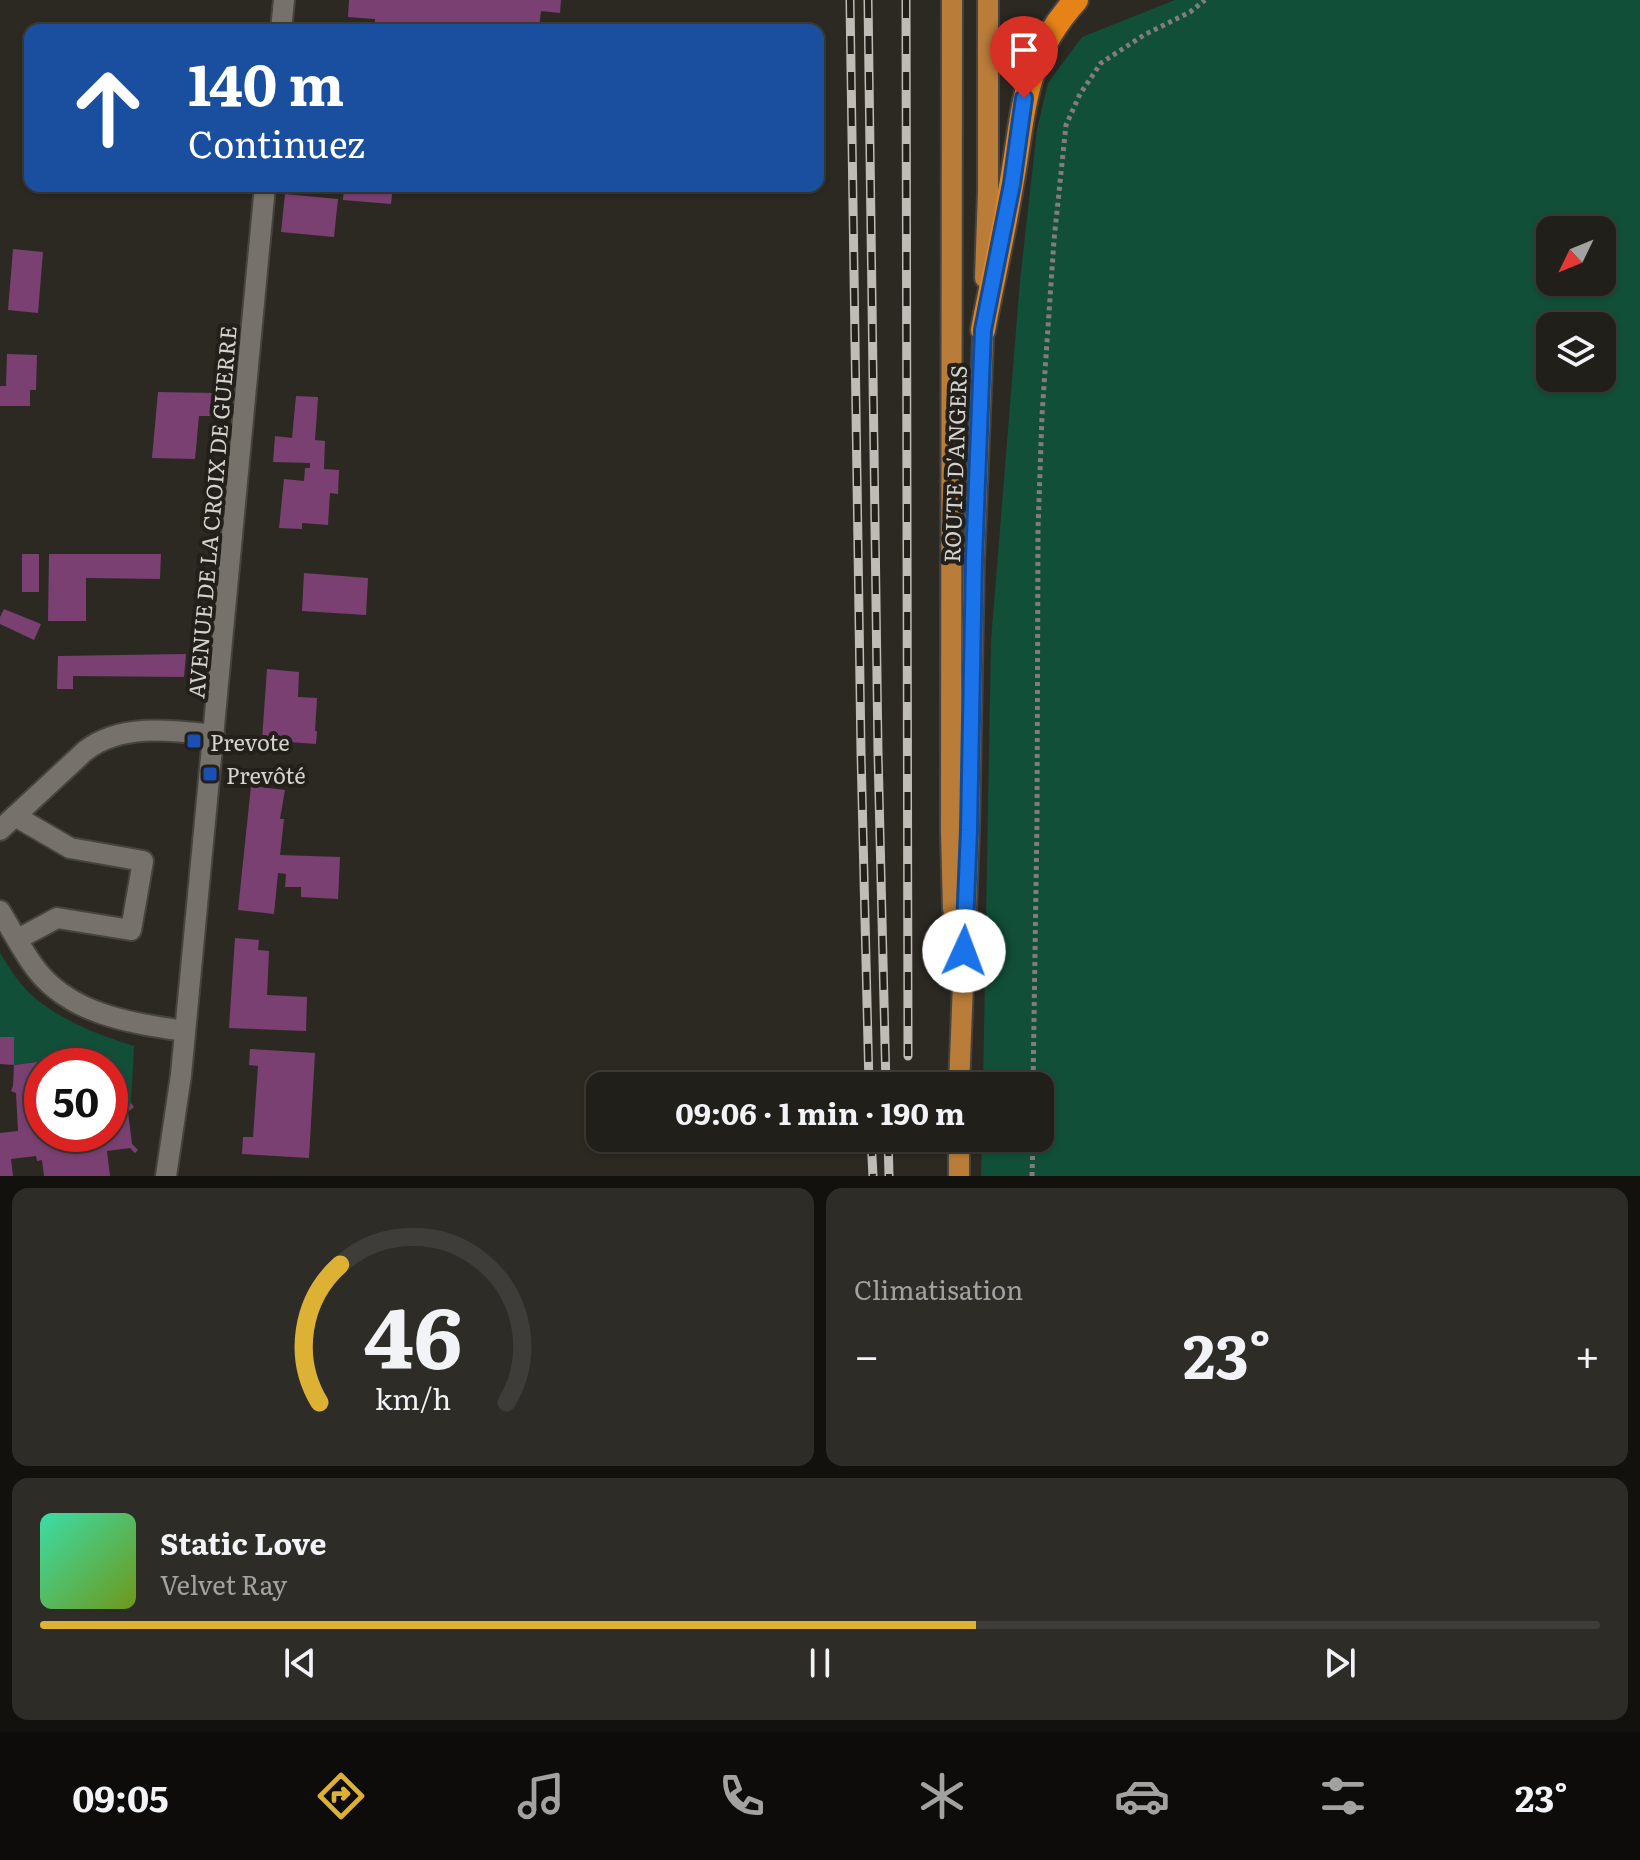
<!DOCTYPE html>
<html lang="fr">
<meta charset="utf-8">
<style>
body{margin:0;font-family:Literata,serif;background:#2d2c27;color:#f1f3f6;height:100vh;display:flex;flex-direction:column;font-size:30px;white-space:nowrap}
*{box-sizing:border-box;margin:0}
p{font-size:26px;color:#a2a2a2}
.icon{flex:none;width:44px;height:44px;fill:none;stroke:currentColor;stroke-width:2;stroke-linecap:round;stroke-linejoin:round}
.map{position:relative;height:1176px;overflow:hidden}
.drawer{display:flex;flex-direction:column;gap:12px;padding:12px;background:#12110e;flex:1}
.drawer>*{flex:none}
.top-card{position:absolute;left:24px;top:24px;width:800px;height:168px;border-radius:16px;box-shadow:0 2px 6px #0004,0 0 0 2px #3e3d39;background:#1a4fa0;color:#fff;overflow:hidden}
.needle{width:52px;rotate:227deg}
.fabs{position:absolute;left:1536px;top:216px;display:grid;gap:16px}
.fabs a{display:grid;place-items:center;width:80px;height:80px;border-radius:16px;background:#211f1a;box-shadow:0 2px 6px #0004,0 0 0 2px #3e3d39;font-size:40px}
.speed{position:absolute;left:24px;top:1048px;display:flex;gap:16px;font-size:40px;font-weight:700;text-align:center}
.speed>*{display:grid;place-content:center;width:104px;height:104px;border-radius:50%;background:#211f1a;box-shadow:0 2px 6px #0004,0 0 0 2px #3e3d39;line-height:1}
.speed .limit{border:12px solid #d22;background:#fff;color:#111}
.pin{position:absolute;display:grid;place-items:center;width:68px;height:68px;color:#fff;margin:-82px -34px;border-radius:50% 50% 50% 0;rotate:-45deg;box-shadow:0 0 8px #0007}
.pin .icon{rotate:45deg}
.me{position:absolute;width:88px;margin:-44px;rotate:2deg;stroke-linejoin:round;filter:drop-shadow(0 0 6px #0008)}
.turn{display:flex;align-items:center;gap:28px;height:168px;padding:0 32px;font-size:36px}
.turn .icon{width:104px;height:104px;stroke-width:2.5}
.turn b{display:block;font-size:56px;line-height:68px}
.big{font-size:60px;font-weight:700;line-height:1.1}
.drawer .card{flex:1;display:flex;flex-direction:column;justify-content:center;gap:12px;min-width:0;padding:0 28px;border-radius:16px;background:#2d2c27}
.drawer .dial{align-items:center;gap:0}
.dial svg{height:208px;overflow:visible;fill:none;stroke:#3e3d39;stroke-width:7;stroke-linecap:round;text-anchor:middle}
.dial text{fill:#f1f3f6;stroke:none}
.song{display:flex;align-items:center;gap:24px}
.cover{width:96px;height:96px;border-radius:12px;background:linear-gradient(135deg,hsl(160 70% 55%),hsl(80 70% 35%))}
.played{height:8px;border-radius:4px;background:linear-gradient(90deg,#ddb133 60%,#3e3d39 60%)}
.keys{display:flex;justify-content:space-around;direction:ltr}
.heat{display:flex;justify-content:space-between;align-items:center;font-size:44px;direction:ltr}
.drawer .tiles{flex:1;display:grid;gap:12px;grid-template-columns:1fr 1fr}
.card:last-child{grid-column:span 2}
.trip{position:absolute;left:586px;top:1072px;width:468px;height:80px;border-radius:16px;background:#211f1a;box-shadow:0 2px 6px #0004,0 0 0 2px #3e3d39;font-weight:700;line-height:80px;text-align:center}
.tab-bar{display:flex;height:128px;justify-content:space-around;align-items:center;background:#0d0c0a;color:#a2a2a2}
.tab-bar .icon{width:56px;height:56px}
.tab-bar .selected{color:#ddb133}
.tab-bar b{font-size:36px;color:#f1f3f6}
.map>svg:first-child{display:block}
.green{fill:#114f39;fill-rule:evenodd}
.building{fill:#7a4072}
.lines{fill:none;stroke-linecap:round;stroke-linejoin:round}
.minor-casing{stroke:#47443f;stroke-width:24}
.major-casing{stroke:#47443f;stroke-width:24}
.highway-casing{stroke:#47443f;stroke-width:28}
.path{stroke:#817e7a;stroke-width:5;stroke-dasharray:4 4;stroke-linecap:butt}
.minor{stroke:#76726b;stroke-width:20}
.major{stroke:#b97c39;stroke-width:20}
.highway{stroke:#e68318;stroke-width:24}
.rail-casing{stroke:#bebcb7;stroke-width:9}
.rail{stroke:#231f1a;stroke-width:6;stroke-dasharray:18;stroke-linecap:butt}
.route-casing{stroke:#114b97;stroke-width:20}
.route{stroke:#1a73e8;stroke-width:14}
.transit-dot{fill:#1a4fb4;stroke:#231f1a;stroke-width:3}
.labels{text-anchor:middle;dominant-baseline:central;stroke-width:8;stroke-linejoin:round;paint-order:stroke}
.street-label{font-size:22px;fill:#d5d3cf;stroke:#231f1a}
.poi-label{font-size:22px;fill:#d5d3cf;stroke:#231f1a;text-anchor:start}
</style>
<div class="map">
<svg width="1640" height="1176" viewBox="0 0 1640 1176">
<rect width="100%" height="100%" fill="#2c2923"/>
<g class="green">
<path d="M1175,0H1640V1176H981L982,1138H1040V1086H983L991,641L1020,281L1037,129L1048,83L1082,37ZM1550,230H1602V282H1550ZM1550,326H1602V378H1550Z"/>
<path d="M0,953C10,969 21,987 36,999C65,1022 99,1035 134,1046L131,1103L127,1106L112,1108L110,1066H71V1063L67,1062L66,1064L51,1066L50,1063L46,1064L47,1066H42V1085H40L36,1062L14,1065V1037H0Z"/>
</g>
<g class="building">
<polygon points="349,0 561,0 560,13 541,11 539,27 508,25 507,28 475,25 474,30 420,26 419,30 374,30 375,19 348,17"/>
<polygon points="344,186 393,186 391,204 343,200"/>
<polygon points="285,194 338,199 334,237 281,232"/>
<polygon points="13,249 43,252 38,313 8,310"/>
<polygon points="7,354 37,355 36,390 30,390 30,406 0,406 0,386 6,386"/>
<polygon points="158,392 214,393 211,416 199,416 195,459 152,458"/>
<polygon points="296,396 318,397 315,440 325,441 324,469 339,470 338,494 330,493 328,525 302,523 302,529 279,528 284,479 304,481 305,468 310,468 310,463 273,462 275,436 292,438"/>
<rect x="22" y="554" width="17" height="38"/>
<polygon points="49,554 161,554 160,579 86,578 86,621 48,621"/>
<polygon points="304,573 368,578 366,615 302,611"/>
<polygon points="4,609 41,624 34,640 0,624 0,617"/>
<polygon points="186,654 184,677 73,676 73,689 57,689 58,656"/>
<polygon points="267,669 299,672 298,697 317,698 315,731 317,731 316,744 262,740"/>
<polygon points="251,786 285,790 280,819 284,819 280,855 340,857 338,899 301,897 301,887 285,887 286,874 278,873 274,914 238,910"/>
<polygon points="235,938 259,940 258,950 269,951 267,995 307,997 306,1031 229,1028"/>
<polygon points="0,1037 14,1037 14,1065 0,1064"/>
<polygon points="250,1049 315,1053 309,1158 242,1154 243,1137 253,1137 258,1066 249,1065"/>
<polygon points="37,1062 40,1085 42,1085 42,1134 110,1134 110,1108 127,1106 131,1103 134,1107 128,1112 132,1144 138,1150 135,1153 130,1148 107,1151 110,1176 44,1176 42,1160 37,1161 36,1156 11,1159 13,1176 0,1176 0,1133 18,1131 16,1093 11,1091 13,1086 14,1065"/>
</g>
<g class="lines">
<g class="minor-casing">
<g id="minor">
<polyline points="281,30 284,0"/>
<polyline points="15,816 70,848 143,861 131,930 57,918 18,939"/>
<path d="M0,830L85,751C121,723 171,730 214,735"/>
<path d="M0,911C11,929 21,948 33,965C67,1014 130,1023 185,1031"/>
<polyline points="166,1176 181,1075 265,186"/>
</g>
</g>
<g class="major-casing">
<g id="major">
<polyline points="952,0 951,831 953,909"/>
<polyline points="985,278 988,191 988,0"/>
<polyline points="959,1086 969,830 974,559 984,314"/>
<polyline points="959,1176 959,1138"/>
</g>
</g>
<g class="highway-casing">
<path id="highway" d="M983,330C992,282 1003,235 1011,186C1025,111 1021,61 1076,0"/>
</g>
<g class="path">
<polyline points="1033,1086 1037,821 1038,529 1042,415 1054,240 1066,125 1080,94 1101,63 1144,35 1190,12 1205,0"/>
<polyline points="1032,1176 1033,1138"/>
</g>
<use href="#minor" class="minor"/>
<use href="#major" class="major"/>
<use href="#highway" class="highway"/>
<g class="rail-casing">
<g id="rail">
<polyline points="850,0 861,752 869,1086"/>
<polyline points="868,0 878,752 886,1086"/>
<polyline points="906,0 908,1056"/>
<polyline points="871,1138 873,1176"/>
<polyline points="888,1138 889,1176"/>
</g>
</g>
<use href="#rail" class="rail"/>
</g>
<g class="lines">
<g class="route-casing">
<polyline id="route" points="964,951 969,830 974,559 983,330 1012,184 1024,98"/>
</g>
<use href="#route" class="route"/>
</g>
<g class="transit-dot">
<rect x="186" y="733" width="16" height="16" rx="4"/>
<rect x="202" y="766" width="16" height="16" rx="4"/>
</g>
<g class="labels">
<g class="street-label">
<text transform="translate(954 464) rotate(-88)">ROUTE D'ANGERS</text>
<text transform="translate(211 512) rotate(-85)">AVENUE DE LA CROIX DE GUERRE</text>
</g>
<g class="poi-label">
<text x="210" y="741">Prevote</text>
<text x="226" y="774">Prevôté</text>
</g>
</g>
</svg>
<div class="fabs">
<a><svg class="needle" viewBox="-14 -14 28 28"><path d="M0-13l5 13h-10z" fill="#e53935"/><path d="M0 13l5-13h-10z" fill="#a2a2a2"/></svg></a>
<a><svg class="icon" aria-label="layers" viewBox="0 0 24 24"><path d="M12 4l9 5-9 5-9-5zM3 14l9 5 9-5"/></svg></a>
</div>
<div class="speed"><div class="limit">50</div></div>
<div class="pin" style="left:1024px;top:98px;background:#d93025"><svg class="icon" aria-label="arrive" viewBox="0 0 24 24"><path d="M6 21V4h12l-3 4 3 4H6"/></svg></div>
<svg class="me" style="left:964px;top:951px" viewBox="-20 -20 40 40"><circle r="19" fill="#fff"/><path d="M0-13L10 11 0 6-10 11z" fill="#1a73e8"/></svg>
<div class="trip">09:06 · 1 min · 190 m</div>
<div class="top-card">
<div class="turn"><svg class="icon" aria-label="ahead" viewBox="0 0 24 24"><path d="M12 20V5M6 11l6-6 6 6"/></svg><div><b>140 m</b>Continuez</div></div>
</div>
</div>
<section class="drawer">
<div class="tiles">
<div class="card dial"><svg viewBox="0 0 100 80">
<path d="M14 69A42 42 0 1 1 86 69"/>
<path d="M14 69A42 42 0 0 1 22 16" stroke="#ddb133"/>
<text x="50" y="56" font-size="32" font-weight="700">46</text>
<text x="50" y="72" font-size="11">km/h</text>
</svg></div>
<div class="card"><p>Climatisation</p>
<div class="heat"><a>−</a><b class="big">23°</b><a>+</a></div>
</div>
<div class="card">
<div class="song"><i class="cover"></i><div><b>Static Love</b><p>Velvet Ray</p></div></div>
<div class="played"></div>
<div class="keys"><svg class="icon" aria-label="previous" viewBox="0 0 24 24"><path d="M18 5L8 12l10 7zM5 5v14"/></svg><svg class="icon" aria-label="pause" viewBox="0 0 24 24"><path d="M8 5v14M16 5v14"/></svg><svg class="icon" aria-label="next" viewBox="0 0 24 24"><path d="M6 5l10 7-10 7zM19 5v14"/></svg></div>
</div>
</div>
</section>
<nav class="tab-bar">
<b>09:05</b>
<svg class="icon selected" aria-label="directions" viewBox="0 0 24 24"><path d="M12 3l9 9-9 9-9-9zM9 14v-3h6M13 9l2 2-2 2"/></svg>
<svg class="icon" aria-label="music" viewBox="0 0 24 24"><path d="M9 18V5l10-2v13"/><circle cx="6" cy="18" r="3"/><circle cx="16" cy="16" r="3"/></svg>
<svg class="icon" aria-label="phone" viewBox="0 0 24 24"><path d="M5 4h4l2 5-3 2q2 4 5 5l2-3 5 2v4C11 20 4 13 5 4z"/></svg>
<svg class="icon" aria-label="climate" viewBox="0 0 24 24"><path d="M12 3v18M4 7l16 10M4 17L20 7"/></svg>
<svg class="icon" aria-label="car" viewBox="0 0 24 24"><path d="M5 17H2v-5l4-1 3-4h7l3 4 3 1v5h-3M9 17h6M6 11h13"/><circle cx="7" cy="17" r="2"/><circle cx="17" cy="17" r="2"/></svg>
<svg class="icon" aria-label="filters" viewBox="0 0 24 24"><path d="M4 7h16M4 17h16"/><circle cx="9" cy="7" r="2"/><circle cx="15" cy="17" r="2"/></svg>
<b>23°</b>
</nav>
